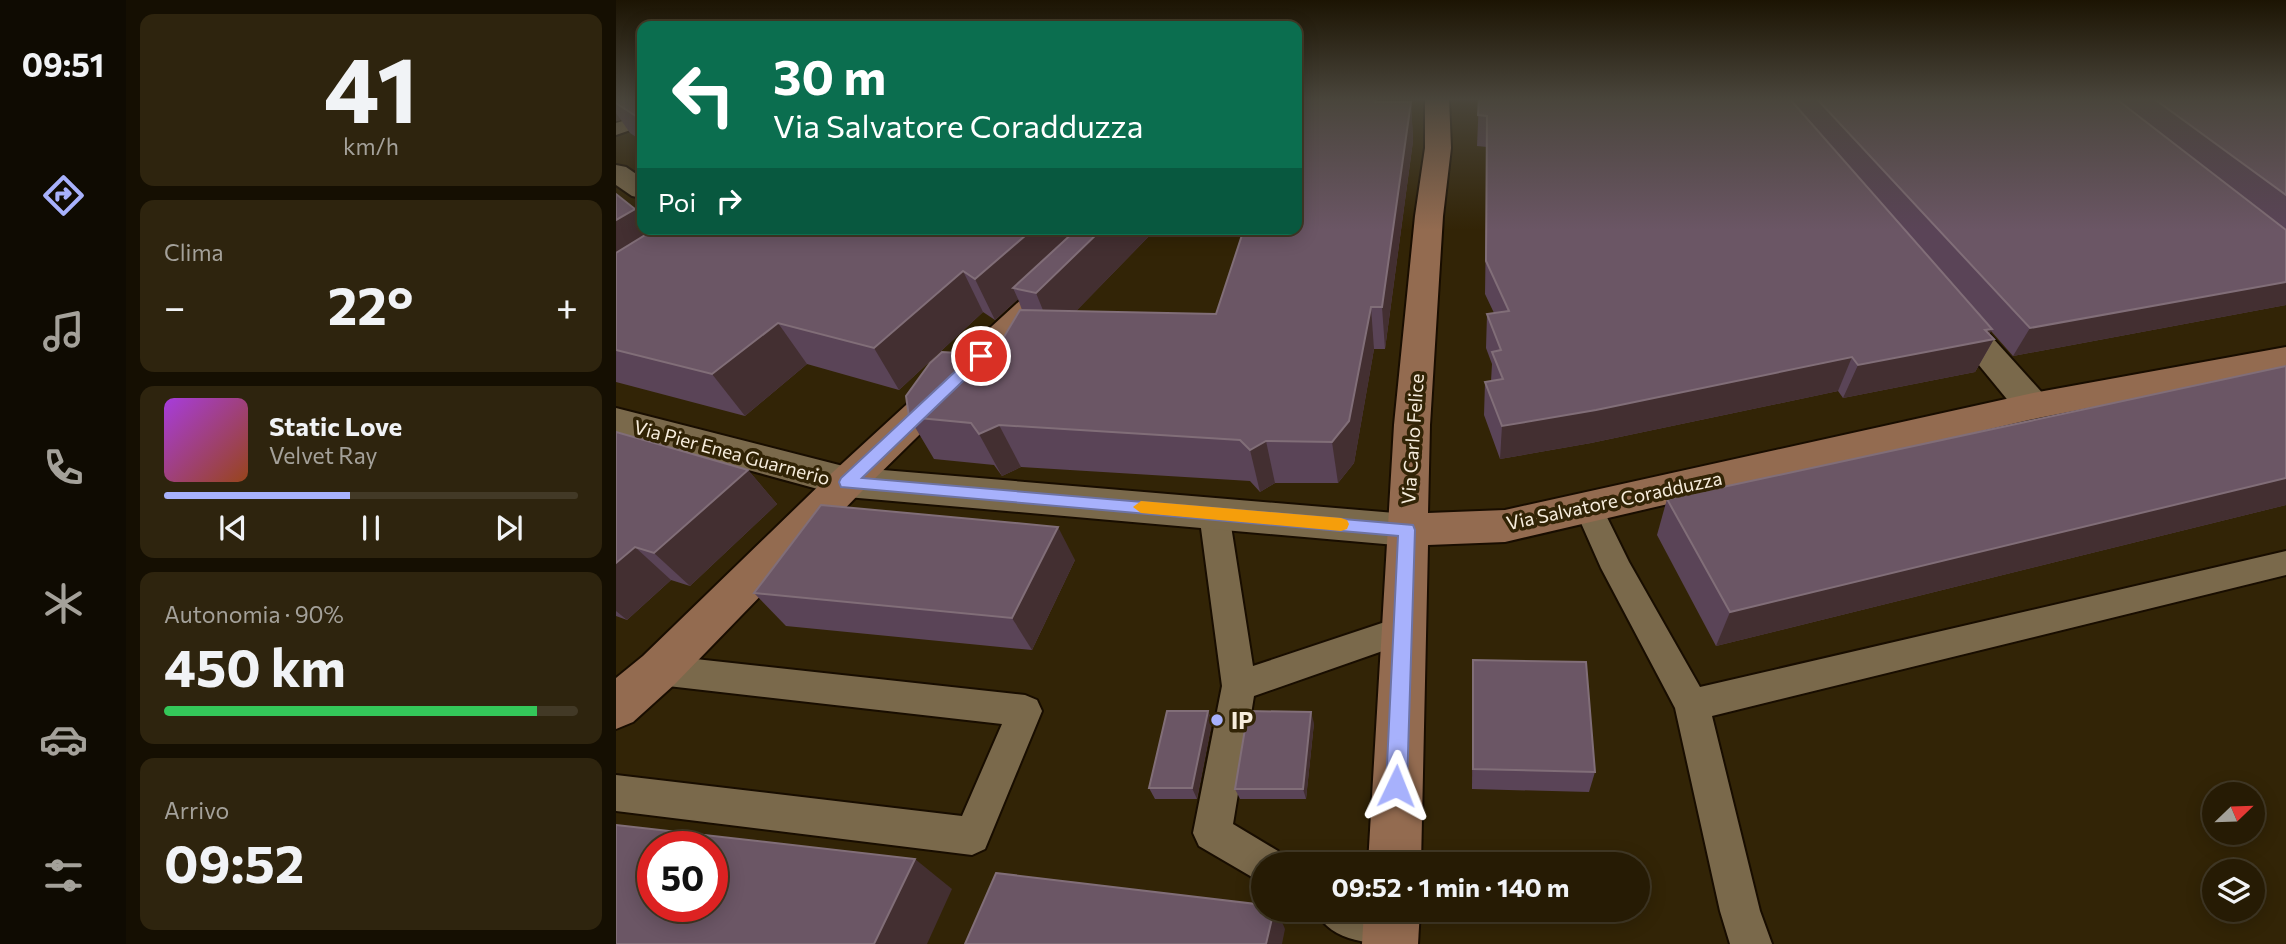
<!DOCTYPE html>
<html lang="it">
<meta charset="utf-8">
<style>
body{margin:0;font-family:Commissioner,sans-serif;background:#2e240e;color:#f1f3f6;height:100vh;display:flex;flex-direction:column;font-size:26px;white-space:nowrap}
*{box-sizing:border-box;margin:0}
p{font-size:23px;color:#a4a19a}
.icon{flex:none;width:38px;height:38px;fill:none;stroke:currentColor;stroke-width:2;stroke-linecap:round;stroke-linejoin:round}
.map{position:relative;flex:1;overflow:hidden}
.sheet{display:flex;flex-direction:column;gap:14px;padding:14px;background:#150f02;width:490px}
.sheet>*{flex:none}
.banner{position:absolute;left:21px;top:21px;width:665px;height:214px;border-radius:14px;box-shadow:0 4px 18px #0003,0 0 0 2px #423926;background:#0b6e4f;color:#fff;overflow:hidden}
.needle{width:46px;rotate:67deg}
.fabs{position:absolute;left:1586px;top:782px;display:grid;gap:14px}
.fabs a{display:grid;place-items:center;width:63px;height:63px;border-radius:50%;background:#261b04;box-shadow:0 4px 18px #0003,0 0 0 2px #423926;font-size:35px}
.speed{position:absolute;left:21px;top:831px;display:flex;gap:14px;font-size:35px;font-weight:700;text-align:center}
.speed>*{display:grid;place-content:center;width:91px;height:91px;border-radius:50%;background:#261b04;box-shadow:0 4px 18px #0003,0 0 0 2px #423926;line-height:1}
.speed .limit{border:10px solid #d22;background:#fff;color:#111}
.pin{position:absolute;display:grid;place-items:center;width:60px;height:60px;color:#fff;margin:-30px;border:4px solid #fff;border-radius:50%;box-shadow:0 2px 7px #0007}
.me{position:absolute;width:77px;margin:-38px;rotate:2deg;stroke-linejoin:round;filter:drop-shadow(0 0 5px #0008)}
.turn{display:flex;align-items:center;gap:24px;height:147px;padding:0 21px;font-size:32px}
.turn .icon{width:91px;height:91px;stroke-width:2.5}
.turn b{display:block;font-size:49px;line-height:60px}
.then{display:flex;align-items:center;height:66px;padding:0 21px;background:#0003;gap:14px;font-size:26px}
.big{font-size:52px;font-weight:700;line-height:1.1}
.sheet .card{flex:1;display:flex;flex-direction:column;justify-content:center;gap:10px;min-width:0;padding:0 24px;border-radius:14px;background:#2e240e}
.sheet .dial{align-items:center;gap:0}
.dial b{font-size:91px;line-height:1}
.song{display:flex;align-items:center;gap:21px}
.cover{width:84px;height:84px;border-radius:10px;background:linear-gradient(135deg,hsl(280 70% 55%),hsl(20 70% 35%))}
.played{height:7px;border-radius:4px;background:linear-gradient(90deg,#a7b1fc 45%,#423926 45%)}
.keys{display:flex;justify-content:space-around;direction:ltr}
.heat{display:flex;justify-content:space-between;align-items:center;font-size:38px;direction:ltr}
.charge{height:10px;border-radius:5px;background:linear-gradient(90deg,#34c759 90%,#423926 0)}
.trip{position:absolute;left:635px;top:852px;width:399px;height:70px;border-radius:35px;background:#261b04;box-shadow:0 4px 18px #0003,0 0 0 2px #423926;font-weight:700;line-height:70px;text-align:center}
main{display:flex;flex:1;min-height:0}
.tab-bar{display:flex;flex-direction:column;width:126px;justify-content:space-around;align-items:center;background:#0f0b02;color:#a4a19a}
.tab-bar .icon{width:49px;height:49px}
.tab-bar .on{color:#a7b1fc}
.tab-bar b{font-size:32px;color:#f1f3f6}
.map>svg:first-child{display:block}
.lines{fill:none;stroke-linecap:round;stroke-linejoin:round}
.lane-casing{stroke:#180d00;stroke-width:4}
.street-casing{stroke:#180d00;stroke-width:4}
.secondary-casing{stroke:#180d00;stroke-width:4}
.lane{fill:#7a694b;fill-rule:evenodd}
.street{fill:#7a694b;fill-rule:evenodd}
.secondary{fill:#936b50;fill-rule:evenodd}
.wall{fill:#5a4457}
.shaded-wall{fill:#432f31}
.building{fill:#6b5665;stroke:#816e78;stroke-width:2;fill-rule:evenodd}
.route{fill:#a7b1fc;stroke:#6d73a4;stroke-width:2}
.slow{fill:#f59e0b}
.poi-dot{fill:#a7b1fc;stroke:#322406;stroke-width:2.5}
.labels{text-anchor:middle;dominant-baseline:central;stroke-width:7;stroke-linejoin:round;paint-order:stroke}
.street-label{font-size:19px;fill:#f7eddd;stroke:#322406}
.near-poi-label{font-size:23px;font-weight:bold;fill:#f7eddd;stroke:#322406;text-anchor:start}
</style>
<main>
<nav class="tab-bar">
<b>09:51</b>
<svg class="icon on" aria-label="directions" viewBox="0 0 24 24"><path d="M12 3l9 9-9 9-9-9zM9 14v-3h6M13 9l2 2-2 2"/></svg>
<svg class="icon" aria-label="music" viewBox="0 0 24 24"><path d="M9 18V5l10-2v13"/><circle cx="6" cy="18" r="3"/><circle cx="16" cy="16" r="3"/></svg>
<svg class="icon" aria-label="phone" viewBox="0 0 24 24"><path d="M5 4h4l2 5-3 2q2 4 5 5l2-3 5 2v4C11 20 4 13 5 4z"/></svg>
<svg class="icon" aria-label="climate" viewBox="0 0 24 24"><path d="M12 3v18M4 7l16 10M4 17L20 7"/></svg>
<svg class="icon" aria-label="car" viewBox="0 0 24 24"><path d="M5 17H2v-5l4-1 3-4h7l3 4 3 1v5h-3M9 17h6M6 11h13"/><circle cx="7" cy="17" r="2"/><circle cx="17" cy="17" r="2"/></svg>
<svg class="icon" aria-label="filters" viewBox="0 0 24 24"><path d="M4 7h16M4 17h16"/><circle cx="9" cy="7" r="2"/><circle cx="15" cy="17" r="2"/></svg>
</nav>
<section class="sheet">
<div class="card dial"><b>41</b><p>km/h</p></div>
<div class="card"><p>Clima</p>
<div class="heat"><a>−</a><b class="big">22°</b><a>+</a></div>
</div>
<div class="card">
<div class="song"><i class="cover"></i><div><b>Static Love</b><p>Velvet Ray</p></div></div>
<div class="played"></div>
<div class="keys"><svg class="icon" aria-label="previous" viewBox="0 0 24 24"><path d="M18 5L8 12l10 7zM5 5v14"/></svg><svg class="icon" aria-label="pause" viewBox="0 0 24 24"><path d="M8 5v14M16 5v14"/></svg><svg class="icon" aria-label="next" viewBox="0 0 24 24"><path d="M6 5l10 7-10 7zM19 5v14"/></svg></div>
</div>
<div class="card"><p>Autonomia · 90%</p><b class="big">450 km</b><div class="charge"></div></div>
<div class="card"><p>Arrivo</p><b class="big">09:52</b></div>
</section>
<div class="map">
<svg width="1670" height="944" viewBox="0 0 1670 944">
<rect width="100%" height="100%" fill="#322406"/>
<g class="lines">
<g class="lane-casing">
<g id="lane">
<polygon points="26,115 26,126 0,135 0,123"/>
<polygon points="972,496 982,499 1013,562 1084,687 1670,551 1670,575 1096,716 1144,911 1156,944 1114,944 1104,911 1059,708 985,568 958,507 962,499"/>
<polygon points="598,502 608,505 613,513 637,666 787,616 798,620 803,630 798,640 638,696 617,824 662,851 667,864 648,864 648,884 583,846 577,833 606,686 583,513 588,505"/>
<polygon points="43,655 409,695 421,700 426,711 369,849 356,855 0,811 0,775 346,816 386,724 43,685 31,681 26,670 31,659"/>
<path d="M699,910C736,910 777,904 794,944C757,944 716,944 699,910Z"/>
</g>
</g>
<g class="street-casing">
<g id="street">
<polygon points="0,165 10,167 26,178 26,198 16,196 0,185"/>
<polygon points="1336,302 1347,305 1430,397 1435,406 1430,415 1417,419 1404,415 1325,319 1320,312 1325,305"/>
<polygon points="0,408 231,467 791,514 805,519 811,530 805,541 791,546 231,497 0,434"/>
</g>
</g>
<g class="secondary-casing">
<g id="secondary">
<polygon points="809,98 833,98 835,148 827,216 814,425 812,513 889,510 1417,393 1670,347 1670,369 1417,419 889,542 812,545 805,864 752,864 778,425 799,216 809,148"/>
<polygon points="482,229 513,229 245,492 59,684 17,722 0,729 0,678 27,656 217,472"/>
<polygon points="748,910 804,910 802,944 746,944"/>
</g>
</g>
<use href="#lane" class="lane"/>
<use href="#street" class="street"/>
<use href="#secondary" class="secondary"/>
</g>
<g class="wall">
<polygon points="0,98 26,98 26,141 14,133 5,120 0,121"/>
<polygon points="681,98 766,98 766,102 795,102 797,141 769,349 758,349 738,463 722,483 659,483 644,492 634,481 405,467 386,476 378,465 318,459 293,417 377,355 406,310 402,299 379,320 367,312 283,390 191,364 129,416 0,382 0,194 19,209 26,218 26,229 35,229 36,231 54,235 63,229 543,229 542,230 539,230 460,311 600,314"/>
<polygon points="863,98 1670,98 1670,305 1397,356 1375,331 1373,334 1378,339 1359,372 1227,398 1222,391 975,443 884,459 868,415 869,382 875,381 876,364 870,348 871,314 878,313 869,294 871,147 861,146"/>
<polygon points="1670,366 1670,505 1100,646 1041,535 1051,499"/>
<polygon points="0,432 132,470 161,504 74,586 55,580 11,620 0,616"/>
<polygon points="459,560 416,650 170,626 138,593"/>
<polygon points="857,660 979,772 973,792 856,789"/>
<polygon points="592,711 596,722 581,799 539,799 533,788"/>
<polygon points="698,723 690,799 624,799 619,789"/>
</g>
<g class="shaded-wall">
<polygon points="760,98 766,98 766,104 759,102"/>
<polygon points="795,102 797,141 769,349 766,307"/>
<polygon points="0,113 5,120 0,121"/>
<polygon points="19,209 26,218 26,229 35,229 50,249 0,281 0,220"/>
<polygon points="417,229 478,229 397,288 402,299 379,320 359,279"/>
<polygon points="486,229 539,230 437,335 420,293"/>
<polygon points="347,271 367,312 283,390 258,348"/>
<polygon points="1670,282 1670,305 1397,356 1414,328"/>
<polygon points="755,307 758,349 738,463 722,483 716,442"/>
<polygon points="162,323 191,364 129,416 96,374"/>
<polygon points="1376,329 1370,341 1378,339 1359,372 1227,398 1242,365"/>
<polygon points="1236,357 1222,391 975,443 884,459 886,426"/>
<polygon points="383,425 405,467 386,476 363,434"/>
<polygon points="650,441 659,483 644,492 634,450"/>
<polygon points="132,470 161,504 74,586 38,553"/>
<polygon points="1670,478 1670,505 1100,646 1114,612"/>
<polygon points="442,527 459,560 416,650 396,618"/>
<polygon points="19,547 55,580 11,620 0,611 0,563"/>
<polygon points="592,711 596,722 581,799 576,788"/>
<polygon points="695,712 698,723 690,799 687,789"/>
<polygon points="299,859 336,889 311,944 258,944"/>
<polygon points="658,910 661,910 669,929 666,944 650,944"/>
</g>
<g class="building">
<polygon points="0,98 26,98 26,120 0,103"/>
<polygon points="681,98 760,98 759,102 795,102 766,307 755,307 733,421 716,442 650,441 634,450 624,440 383,425 363,434 355,423 293,417 290,396 314,363 326,352 377,355 404,310 600,314 628,229 681,229"/>
<polygon points="863,98 1173,98 1376,329 1369,330 1378,339 1242,365 1236,357 980,410 886,426 869,382 887,379 876,352 885,350 871,314 893,311 870,261 871,116 862,115"/>
<polygon points="1200,98 1499,98 1670,230 1670,282 1414,328"/>
<polygon points="1537,98 1670,98 1670,195"/>
<polygon points="0,194 19,209 0,220"/>
<polygon points="39,229 46,229 54,235 63,229 417,229 359,279 347,271 258,348 162,323 96,374 0,350 0,253"/>
<polygon points="461,229 486,229 420,293 397,288"/>
<polygon points="1670,366 1670,478 1114,612 1051,499"/>
<polygon points="0,432 132,470 38,553 19,547 0,563"/>
<polygon points="205,505 442,527 396,618 138,593"/>
<polygon points="857,660 970,662 979,772 857,769"/>
<polygon points="551,711 592,711 576,788 533,788"/>
<polygon points="632,711 695,712 687,789 619,789"/>
<path d="M0,825L299,859L258,944H0ZM37,847H96V906H37Z"/>
<polygon points="380,873 648,905 648,910 658,910 650,944 349,944"/>
</g>
<linearGradient id="sky" x2="0" y2="1"><stop stop-color="#1c1403"/><stop offset="0.43" stop-color="#49453b"/><stop offset="1" stop-color="#49453b" stop-opacity="0"/></linearGradient>
<rect width="1670" height="230" fill="url(#sky)"/>
<polygon class="route" points="365,351 370,352 370,359 246,478 797,525 799,530 791,786 788,794 780,797 773,794 770,786 782,536 225,487 223,482 225,478 360,352"/>
<polygon class="slow" points="525,501 725,518 731,520 733,524 731,529 725,531 525,513 517,507"/>
<circle class="poi-dot" cx="601" cy="720" r="7"/>
<g class="labels">
<g class="street-label">
<text transform="translate(796 439) rotate(-86)">Via Carlo Felice</text>
<text transform="translate(116 452) rotate(15)">Via Pier Enea Guarnerio</text>
<text transform="translate(998 500) rotate(-12)">Via Salvatore Coradduzza</text>
</g>
<g class="near-poi-label">
<text x="615" y="720">IP</text>
</g>
</g>
</svg>
<div class="fabs">
<a><svg class="needle" viewBox="-14 -14 28 28"><path d="M0-13l5 13h-10z" fill="#e53935"/><path d="M0 13l5-13h-10z" fill="#a4a19a"/></svg></a>
<a><svg class="icon" aria-label="layers" viewBox="0 0 24 24"><path d="M12 4l9 5-9 5-9-5zM3 14l9 5 9-5"/></svg></a>
</div>
<div class="speed"><div class="limit">50</div></div>
<div class="pin" style="left:365px;top:356px;background:#d93025"><svg class="icon" aria-label="arrive" viewBox="0 0 24 24"><path d="M6 21V4h12l-3 4 3 4H6"/></svg></div>
<svg class="me" style="left:780px;top:786px" viewBox="-20 -20 40 40"><path d="M0-17L14 15 0 8-14 15z" fill="#a7b1fc" stroke="#fff" stroke-width="4"/></svg>
<div class="trip">09:52 · 1 min · 140 m</div>
<div class="banner">
<div class="turn"><svg class="icon" aria-label="left" viewBox="0 0 24 24"><path d="M17 20v-9H6M10 6l-5 5 5 5"/></svg><div><b>30 m</b>Via Salvatore Coradduzza</div></div>
<div class="then">Poi<svg class="icon" aria-label="right" viewBox="0 0 24 24"><path d="M7 20v-9h11M14 6l5 5-5 5"/></svg></div>
</div>
</div>
</main>
